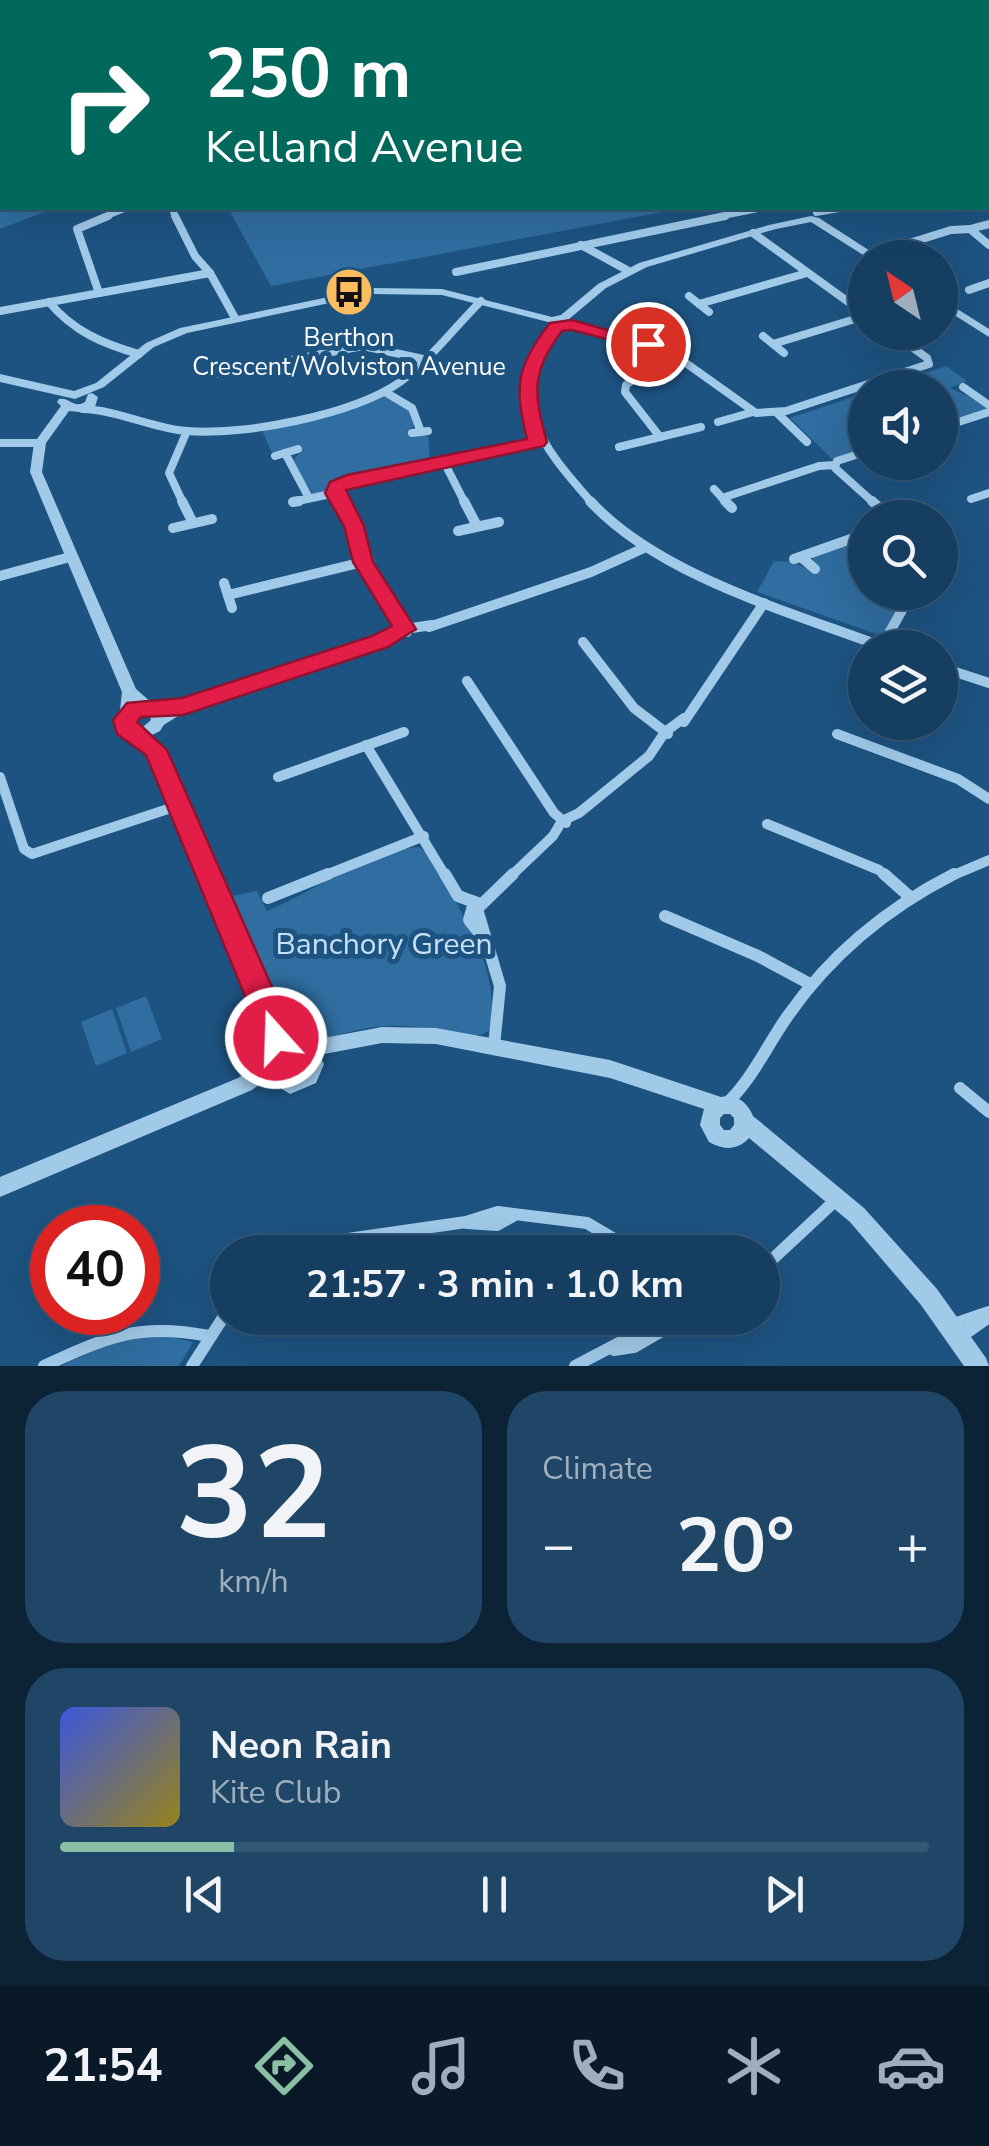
<!DOCTYPE html>
<meta charset="utf-8">
<style>
body{margin:0;font-family:"Nunito Sans",sans-serif;background:#1f4567;color:#f1f3f6;height:100vh;display:flex;flex-direction:column;font-size:38px;white-space:nowrap}
*{box-sizing:border-box;margin:0}
p{font-size:32px;color:#9eaebd}
.icon{flex:none;width:55px;height:55px;fill:none;stroke:currentColor;stroke-width:2;stroke-linecap:round;stroke-linejoin:round}
.map{position:relative;height:1366px;overflow:hidden}
.side{display:flex;flex-direction:column;gap:25px;padding:25px;background:#0c2235;flex:1}
.side>*{flex:none}
.guide{position:absolute;left:0px;top:0px;width:990px;height:210px;box-shadow:0 10px 40px #0002,0 0 0 2px #355776;background:#00695c;color:#fff;overflow:hidden}
.needle{width:65px;rotate:325deg}
.controls{position:absolute;left:848px;top:240px;display:grid;gap:20px}
.controls a{display:grid;place-items:center;width:110px;height:110px;border-radius:50%;background:#163e61;box-shadow:0 10px 40px #0002,0 0 0 2px #355776;font-size:50px}
.speed{position:absolute;left:30px;top:1205px;display:flex;gap:20px;font-size:50px;font-weight:700;text-align:center}
.speed>*{display:grid;place-content:center;width:130px;height:130px;border-radius:50%;background:#163e61;box-shadow:0 10px 40px #0002,0 0 0 2px #355776;line-height:1}
.speed .limit{border:15px solid #d22;background:#fff;color:#111}
.pin{position:absolute;display:grid;place-items:center;width:85px;height:85px;color:#fff;margin:-42px;border:5px solid #fff;border-radius:50%;box-shadow:0 2px 10px #0007}
.me{position:absolute;width:110px;margin:-55px;rotate:340deg;stroke-linejoin:round;filter:drop-shadow(0 0 8px #0008)}
.turn{display:flex;align-items:center;gap:35px;height:210px;padding:0 40px;font-size:45px}
.turn .icon{width:130px;height:130px;stroke-width:2.5}
.turn b{display:block;font-size:70px;line-height:85px}
.big{font-size:75px;font-weight:700;line-height:1.1}
.side .tile{flex:1;display:flex;flex-direction:column;justify-content:center;gap:15px;min-width:0;padding:0 35px;border-radius:40px;background:#1f4567}
.side .dial{align-items:center;gap:0}
.dial b{font-size:130px;line-height:1}
.song{display:flex;align-items:center;gap:30px}
.cover{width:120px;height:120px;border-radius:15px;background:linear-gradient(135deg,hsl(230 70% 55%),hsl(50 70% 35%))}
.played{height:10px;border-radius:5px;background:linear-gradient(90deg,#8abfa5 20%,#355776 20%)}
.keys{display:flex;justify-content:space-around;direction:ltr}
.heat{display:flex;justify-content:space-between;align-items:center;font-size:55px;direction:ltr}
.side .tiles{flex:1;display:grid;gap:25px;grid-template-columns:1fr 1fr}
.tile:last-child{grid-column:span 2}
.trip{position:absolute;left:210px;top:1235px;width:570px;height:100px;border-radius:50px;background:#163e61;box-shadow:0 10px 40px #0002,0 0 0 2px #355776;font-weight:700;line-height:100px;text-align:center}
.menu{display:flex;height:160px;justify-content:space-around;align-items:center;background:#091927;color:#9eaebd}
.menu .icon{width:70px;height:70px}
.menu .active{color:#8abfa5}
.menu b{font-size:45px;color:#f1f3f6}
.map>svg:first-child{display:block}
.green{fill:#306da0}
.lines{fill:none;stroke-linecap:round;stroke-linejoin:round}
.stream{stroke:#95c6eb;stroke-width:2.5}
.minor-far3{stroke:#a1cae9;stroke-width:6}
.minor-far2{stroke:#a1cae9;stroke-width:8}
.minor-far1{stroke:#a1cae9;stroke-width:10}
.minor{stroke:#a1cae9;stroke-width:12}
.tertiary{fill:#a1cae9;fill-rule:evenodd}
.rail-casing{stroke:#fff;stroke-width:5}
.rail{stroke:#1d5381;stroke-width:2.5;stroke-dasharray:6;stroke-linecap:butt}
.route{fill:#e11d48;stroke:#92132f;stroke-width:2.5}
.labels{text-anchor:middle;dominant-baseline:central;stroke-width:10;stroke-linejoin:round;paint-order:stroke}
.far-poi-label{font-size:25px;fill:#fff;stroke:#1d5381}
.park-label{font-size:30px;fill:#c6e1f7;stroke:#1d5381}
</style>
<div class="map">
<svg width="989" height="1366" viewBox="0 0 989 1366">
<rect width="100%" height="100%" fill="#1d5381"/>
<g class="green">
<polygon points="0,0 113,2 2,2 2,208 55,208 0,229"/>
<polygon points="162,0 679,0 679,2 177,2"/>
<polygon points="682,0 989,0 989,136 988,2"/>
<polygon points="228,208 684,208 271,286"/>
<polygon points="946,366 967,381 950,388 986,404 987,410 940,425 940,388 881,388"/>
<polygon points="865,393 865,449 833,460 790,418"/>
<polygon points="383,396 410,409 417,424 407,431 410,436 428,433 430,464 342,482 330,490 313,494 292,463 300,452 297,447 272,453 260,426"/>
<polygon points="865,538 865,592 907,593 882,636 757,592 774,561 793,562 816,573 812,557"/>
<path d="M419,847L428,854C458,909 502,964 490,1030C469,1045 431,1028 406,1026C373,1023 338,1035 306,1044L282,1027L226,897L257,891L267,911C313,892 368,851 419,847Z"/>
<polygon points="146,996 162,1039 131,1052 116,1008"/>
<polygon points="112,1009 127,1053 96,1066 81,1022"/>
<polygon points="155,1333 193,1342 179,1366 61,1366 128,1335"/>
</g>
<g class="lines">
<polyline class="stream" points="969,0 976,2"/>
<g class="minor-far3">
<polyline points="65,0 80,2"/>
<polyline points="171,208 176,218"/>
<polyline points="816,213 845,208"/>
<polyline points="102,218 127,208"/>
<polyline points="713,218 758,209"/>
</g>
<g class="minor-far2">
<polyline points="175,216 195,256 210,273"/>
<polyline points="989,224 970,229 989,245"/>
<polyline points="753,233 865,314"/>
<polyline points="581,245 627,270"/>
<polyline points="903,245 951,230 970,229"/>
<polyline points="456,272 725,216"/>
<polyline points="969,290 989,283"/>
<polyline points="99,293 77,229 108,216"/>
<polyline points="689,296 709,312"/>
<path d="M49,302C73,331 103,344 139,354"/>
<polyline points="699,304 807,273"/>
<polyline points="0,311 210,273 235,318"/>
<polyline points="572,325 669,351 756,413 786,411 929,364 927,358 891,332"/>
<path d="M556,327C502,399 540,444 592,503"/>
<polyline points="763,336 784,353"/>
<polyline points="773,344 865,316"/>
<polyline points="218,374 363,346 423,359"/>
<polyline points="963,387 989,405"/>
<polyline points="385,392 412,408 421,432"/>
<path d="M82,409C118,410 151,428 186,431C243,436 353,415 400,382C431,359 454,328 481,301"/>
<polyline points="777,413 807,442"/>
<polyline points="718,422 753,412"/>
<polyline points="940,428 989,412"/>
<polyline points="412,433 428,431"/>
<polyline points="660,437 625,392 626,385 669,351"/>
<polyline points="0,443 40,443"/>
<polyline points="619,447 701,427"/>
<polyline points="865,452 837,461 835,468 874,503"/>
<polyline points="285,453 309,498"/>
<polyline points="275,456 298,449"/>
<polyline points="445,464 465,503"/>
<polyline points="714,489 727,503"/>
<polyline points="722,498 819,466 835,465"/>
<polyline points="971,499 989,493"/>
<polyline points="293,502 340,492"/>
<polyline points="183,503 169,473 187,431"/>
<polyline points="343,503 335,493 347,481 542,443"/>
</g>
<g class="minor-far1">
<polyline points="182,501 193,523"/>
<polyline points="341,501 346,507"/>
<polyline points="346,501 378,585 407,632"/>
<polyline points="464,501 477,526"/>
<path d="M590,501C659,576 791,612 886,648"/>
<polyline points="725,501 732,508"/>
<polyline points="872,501 891,518"/>
<polyline points="293,502 299,501"/>
<polyline points="173,528 212,519"/>
<polyline points="458,531 499,522"/>
<polyline points="801,557 815,569"/>
<polyline points="794,559 865,534"/>
<polyline points="0,576 70,557"/>
<polyline points="224,583 232,608"/>
<polyline points="228,595 367,561"/>
<polyline points="429,627 591,572 644,548"/>
<polyline points="583,642 634,708 668,734"/>
<polyline points="882,646 912,592"/>
<polyline points="940,667 989,683"/>
<polyline points="467,681 554,813 566,823"/>
<polyline points="159,722 183,707 380,641 405,629 432,625"/>
<polyline points="684,722 764,603"/>
<polyline points="837,734 958,779 989,799"/>
<polyline points="366,745 446,877"/>
<polyline points="0,777 24,849 32,854 180,805"/>
<polyline points="278,777 404,732"/>
<polyline points="767,824 879,870 887,877"/>
<polyline points="321,877 424,836"/>
<polyline points="510,877 553,836 562,821 579,813 649,756 665,732 684,718"/>
<polyline points="949,877 989,860"/>
</g>
<g class="minor">
<polyline points="445,874 458,896 480,904"/>
<polyline points="884,874 910,897"/>
<polyline points="268,898 328,874"/>
<polyline points="474,902 469,920 481,935"/>
<polyline points="665,916 758,956 810,984"/>
<polyline points="494,1046 500,986 477,909 513,874"/>
<polyline points="960,1088 989,1112"/>
<path d="M725,1105C752,1080 766,1047 787,1017C830,955 887,908 954,874"/>
<polyline points="467,1223 497,1225 513,1216"/>
<polyline points="306,1252 334,1241 466,1222 498,1212 587,1223 636,1252"/>
<polyline points="762,1269 838,1198"/>
<polyline points="951,1325 989,1312"/>
<polyline points="959,1338 989,1317"/>
<polyline points="614,1350 634,1347 684,1318"/>
<path d="M44,1366C107,1337 139,1322 209,1336"/>
<polyline points="192,1366 228,1310"/>
<polyline points="575,1366 653,1325 675,1322"/>
</g>
<g class="tertiary">
<polygon points="676,0 684,0 685,2 678,2"/>
<polygon points="811,216 819,218 881,258 868,258 811,222 776,229 647,267 606,288 569,319 552,323 442,295 372,294 187,333 154,347 104,387 75,399 0,382 0,374 74,391 96,383 146,343 180,328 372,288 442,289 552,317 561,315 598,284 639,263 769,225"/>
<polygon points="940,298 989,329 989,337 940,306"/>
<path d="M92,393L98,397L95,407L80,412L69,411L46,443L42,472L136,689L152,703L159,705L168,718L160,731L150,736L163,749L284,1024L302,1042L382,1027L436,1028L610,1060L721,1097C737,1094 747,1102 753,1116L864,1208L937,1289L986,1358L989,1366H964L921,1305L850,1222L749,1138C737,1151 723,1150 709,1142L700,1125L704,1109L610,1078L436,1044L382,1043L319,1055L324,1064L316,1083L290,1094L266,1079L252,1090L0,1197V1177L238,1078L280,1045L268,1030L149,752L118,728L122,692L30,472L34,443L61,406L57,402L59,399C70,397 73,409 85,402L88,394ZM143,714H149L151,720L144,726L134,725L135,718ZM293,1058L302,1060L304,1065L302,1071L291,1075L284,1071V1065ZM724,1114H730L734,1118V1125L730,1130H724L720,1125V1118Z"/>
</g>
<g class="rail-casing">
<polyline id="rail" points="149,0 164,2"/>
</g>
<use href="#rail" class="rail"/>
</g>
<path class="route" d="M572,320L657,344L648,350L572,330L562,331C530,372 534,395 547,442L544,446L346,490L364,526L373,562L416,629L388,647L183,715L141,717L137,722L167,750L291,1030L287,1047L276,1050L266,1047L146,755L117,734L113,720L127,703L182,698L372,636L392,626L353,562L344,526L325,493L330,482L347,475L527,439C514,387 516,366 550,323Z"/>
<defs>
<g id="bus-disc" transform="scale(2.5)"><circle r="9.5" fill="#f9bd5f" stroke="#1d5381"/><path d="M-5-6H5V4H4V6H2V4H-2V6H-4V4H-5ZM-3.5-4V0h7V-4ZM-3.5 1.2v1.5H-2V1.2ZM2 1.2v1.5H3.5V1.2Z" fill="#111"/></g>
</defs>
<g fill-rule="evenodd">
<use href="#bus-disc" x="349" y="292"/>
</g>
<g class="labels">
<g class="far-poi-label">
<text x="349" y="338">Berthon<tspan x="349" dy="29">Crescent/Wolviston Avenue</tspan></text>
</g>
<g class="park-label">
<text x="384" y="944">Banchory Green</text>
</g>
</g>
</svg>
<div class="controls">
<a><svg class="needle" viewBox="-14 -14 28 28"><path d="M0-13l5 13h-10z" fill="#e53935"/><path d="M0 13l5-13h-10z" fill="#9eaebd"/></svg></a>
<a><svg class="icon" aria-label="sound" viewBox="0 0 24 24"><path d="M4 9h4l5-4v14l-5-4H4zM17 9q2 3 0 6"/></svg></a>
<a><svg class="icon" aria-label="search" viewBox="0 0 24 24"><circle cx="10" cy="10" r="6"/><path d="M15 15l6 6"/></svg></a>
<a><svg class="icon" aria-label="layers" viewBox="0 0 24 24"><path d="M12 4l9 5-9 5-9-5zM3 14l9 5 9-5"/></svg></a>
</div>
<div class="speed"><div class="limit">40</div></div>
<div class="pin" style="left:648px;top:344px;background:#d93025"><svg class="icon" aria-label="arrive" viewBox="0 0 24 24"><path d="M6 21V4h12l-3 4 3 4H6"/></svg></div>
<svg class="me" style="left:276px;top:1038px" viewBox="-20 -20 40 40"><circle r="17" fill="#e11d48" stroke="#fff" stroke-width="3"/><path d="M0-11L8 9 0 5-8 9z" fill="#fff"/></svg>
<div class="trip">21:57 · 3 min · 1.0 km</div>
<div class="guide">
<div class="turn"><svg class="icon" aria-label="right" viewBox="0 0 24 24"><path d="M7 20v-9h11M14 6l5 5-5 5"/></svg><div><b>250 m</b>Kelland Avenue</div></div>
</div>
</div>
<section class="side">
<div class="tiles">
<div class="tile dial"><b>32</b><p>km/h</p></div>
<div class="tile"><p>Climate</p>
<div class="heat"><a>−</a><b class="big">20°</b><a>+</a></div>
</div>
<div class="tile">
<div class="song"><i class="cover"></i><div><b>Neon Rain</b><p>Kite Club</p></div></div>
<div class="played"></div>
<div class="keys"><svg class="icon" aria-label="previous" viewBox="0 0 24 24"><path d="M18 5L8 12l10 7zM5 5v14"/></svg><svg class="icon" aria-label="pause" viewBox="0 0 24 24"><path d="M8 5v14M16 5v14"/></svg><svg class="icon" aria-label="next" viewBox="0 0 24 24"><path d="M6 5l10 7-10 7zM19 5v14"/></svg></div>
</div>
</div>
</section>
<nav class="menu">
<b>21:54</b>
<svg class="icon active" aria-label="directions" viewBox="0 0 24 24"><path d="M12 3l9 9-9 9-9-9zM9 14v-3h6M13 9l2 2-2 2"/></svg>
<svg class="icon" aria-label="music" viewBox="0 0 24 24"><path d="M9 18V5l10-2v13"/><circle cx="6" cy="18" r="3"/><circle cx="16" cy="16" r="3"/></svg>
<svg class="icon" aria-label="phone" viewBox="0 0 24 24"><path d="M5 4h4l2 5-3 2q2 4 5 5l2-3 5 2v4C11 20 4 13 5 4z"/></svg>
<svg class="icon" aria-label="climate" viewBox="0 0 24 24"><path d="M12 3v18M4 7l16 10M4 17L20 7"/></svg>
<svg class="icon" aria-label="car" viewBox="0 0 24 24"><path d="M5 17H2v-5l4-1 3-4h7l3 4 3 1v5h-3M9 17h6M6 11h13"/><circle cx="7" cy="17" r="2"/><circle cx="17" cy="17" r="2"/></svg>
</nav>
